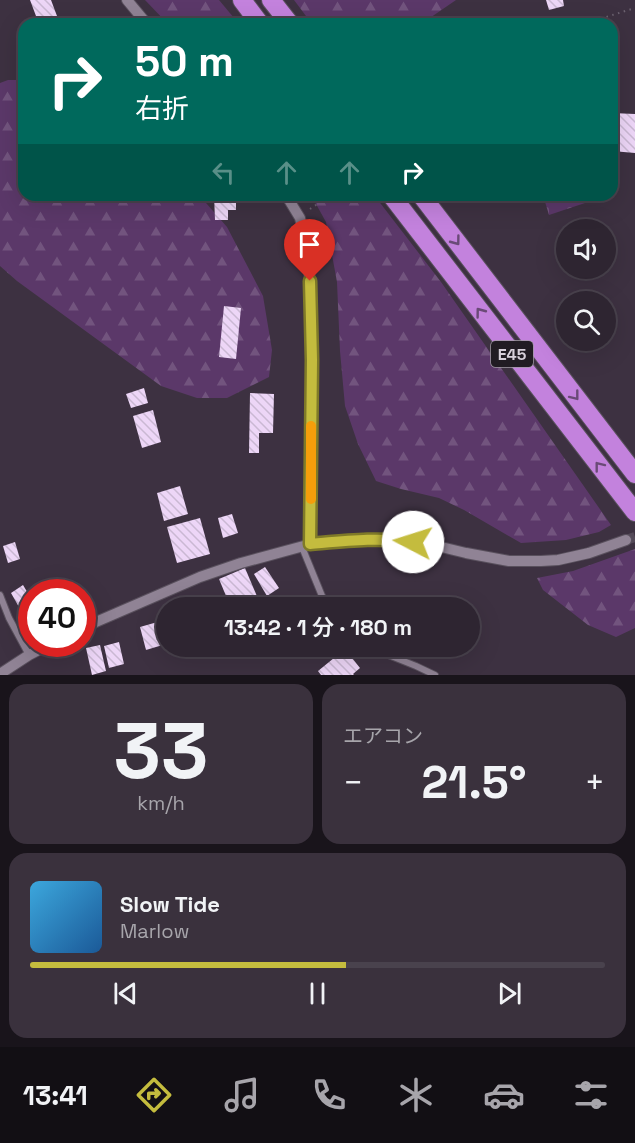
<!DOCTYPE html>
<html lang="ja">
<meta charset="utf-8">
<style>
body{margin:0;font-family:"Space Grotesk","Noto Sans JP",sans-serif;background:#3a313d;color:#f1f3f6;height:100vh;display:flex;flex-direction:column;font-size:22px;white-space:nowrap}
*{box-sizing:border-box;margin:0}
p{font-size:20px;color:#a7a5ab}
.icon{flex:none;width:33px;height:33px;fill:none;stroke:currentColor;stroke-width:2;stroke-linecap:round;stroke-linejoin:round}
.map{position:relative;height:675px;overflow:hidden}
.panel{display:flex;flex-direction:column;gap:9px;padding:9px;background:#19141b;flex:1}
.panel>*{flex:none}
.guide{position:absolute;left:18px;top:18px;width:600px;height:183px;border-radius:18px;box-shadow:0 6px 24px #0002,0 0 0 2px #49424d;background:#00695c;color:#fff;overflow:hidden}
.controls{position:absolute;left:556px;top:219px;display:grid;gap:12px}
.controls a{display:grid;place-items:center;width:60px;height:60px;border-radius:50%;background:#2e2531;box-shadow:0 6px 24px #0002,0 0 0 2px #49424d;font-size:30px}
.speed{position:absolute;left:18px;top:579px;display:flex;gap:12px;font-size:30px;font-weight:700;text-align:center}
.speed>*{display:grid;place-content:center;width:78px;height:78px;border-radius:50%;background:#2e2531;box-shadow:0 6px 24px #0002,0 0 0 2px #49424d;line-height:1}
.speed .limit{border:9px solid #d22;background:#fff;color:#111}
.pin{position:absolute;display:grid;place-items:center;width:51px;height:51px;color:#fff;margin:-62px -26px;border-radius:50% 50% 50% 0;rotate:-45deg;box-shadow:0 0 6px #0007}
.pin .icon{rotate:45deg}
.me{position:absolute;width:66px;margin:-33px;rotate:275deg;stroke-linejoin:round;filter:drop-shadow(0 0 4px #0008)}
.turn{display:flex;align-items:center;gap:21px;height:126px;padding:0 18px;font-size:27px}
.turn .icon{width:78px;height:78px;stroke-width:2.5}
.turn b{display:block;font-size:42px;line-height:51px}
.lanes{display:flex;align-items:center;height:57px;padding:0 18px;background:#0003;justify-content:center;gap:30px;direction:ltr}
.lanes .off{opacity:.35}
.big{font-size:45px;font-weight:600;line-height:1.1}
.panel .tile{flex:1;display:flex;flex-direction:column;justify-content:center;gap:9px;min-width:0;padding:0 21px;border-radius:18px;background:#3a313d}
.panel .dial{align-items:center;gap:0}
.dial b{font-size:78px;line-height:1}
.song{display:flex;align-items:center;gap:18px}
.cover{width:72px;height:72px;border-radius:9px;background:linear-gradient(135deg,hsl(200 70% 55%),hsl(210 70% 35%))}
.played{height:6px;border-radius:3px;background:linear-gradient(90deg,#c4bc3e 55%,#49424d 55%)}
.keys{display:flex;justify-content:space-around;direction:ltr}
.heat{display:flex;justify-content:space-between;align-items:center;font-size:33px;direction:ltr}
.panel .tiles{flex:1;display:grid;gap:9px;grid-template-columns:1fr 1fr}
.tile:last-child{grid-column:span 2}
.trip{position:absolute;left:156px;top:597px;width:324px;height:60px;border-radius:30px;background:#2e2531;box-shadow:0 6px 24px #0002,0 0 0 2px #49424d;font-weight:600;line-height:60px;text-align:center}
.tabs{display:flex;height:96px;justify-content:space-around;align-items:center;background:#120f14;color:#a7a5ab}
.tabs .icon{width:42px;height:42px}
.tabs .on{color:#c4bc3e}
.tabs b{font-size:27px;color:#f1f3f6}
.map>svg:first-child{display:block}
.forest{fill:url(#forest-firs)}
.cemetery{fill:url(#cemetery-stones)}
.building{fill:url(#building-back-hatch)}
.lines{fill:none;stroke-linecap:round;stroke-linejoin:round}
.tertiary-tunnel{stroke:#544958;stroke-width:10;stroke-dasharray:10 5;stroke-linecap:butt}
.minor-casing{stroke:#59505d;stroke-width:8}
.tertiary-casing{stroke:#59505d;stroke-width:12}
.motorway-casing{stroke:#59505d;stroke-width:20}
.path{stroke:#6b616f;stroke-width:2;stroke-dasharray:1.5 4.5;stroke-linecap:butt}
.minor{stroke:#908395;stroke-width:6}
.tertiary{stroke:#908395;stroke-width:10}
.motorway{stroke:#c382dd;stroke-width:18}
.oneway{stroke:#6a4a77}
.route-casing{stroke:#7f7a28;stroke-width:15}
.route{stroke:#c4bc3e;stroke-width:10}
.slow{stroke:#f59e0b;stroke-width:10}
.labels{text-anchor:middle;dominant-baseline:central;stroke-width:6;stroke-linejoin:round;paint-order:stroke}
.shield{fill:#211c23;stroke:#a09aa3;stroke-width:1.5}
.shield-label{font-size:16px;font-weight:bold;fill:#d7d0da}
</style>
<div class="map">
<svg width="635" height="675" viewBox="0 0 635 675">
<defs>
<pattern id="forest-firs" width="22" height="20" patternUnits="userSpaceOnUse" patternTransform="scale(1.5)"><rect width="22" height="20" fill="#5b3869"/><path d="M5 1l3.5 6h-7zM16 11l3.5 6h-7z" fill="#72547e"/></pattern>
<pattern id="cemetery-stones" width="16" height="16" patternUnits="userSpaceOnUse" patternTransform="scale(1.5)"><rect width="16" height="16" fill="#5b3869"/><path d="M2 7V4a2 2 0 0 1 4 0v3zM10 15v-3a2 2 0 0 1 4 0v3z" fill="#72547e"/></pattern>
<pattern id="building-back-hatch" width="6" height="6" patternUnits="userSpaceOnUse" patternTransform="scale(1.5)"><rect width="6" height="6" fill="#edd6f7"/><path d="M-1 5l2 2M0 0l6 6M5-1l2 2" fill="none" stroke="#cab8d3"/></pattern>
</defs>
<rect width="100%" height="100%" fill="#3d3141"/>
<g class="forest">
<polygon points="145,0 219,0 239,24 168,24"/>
<polygon points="294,0 456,0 421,24 312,24"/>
<polygon points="8,80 24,80 24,195 199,195 227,227 263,296 272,350 269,377 227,398 197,398 161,386 17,281 0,266 0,83"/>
<polygon points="311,195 374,195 441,282 611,525 599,532 566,540 521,543 464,510 439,498 401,489 376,481 358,444 345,406 340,351 337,282 326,222"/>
<polygon points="635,549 635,628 616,637 588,625 543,590 537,578 573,571"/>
</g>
<polygon class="cemetery" points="543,195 589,195 591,201 549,215"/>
<g class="building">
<polygon points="30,0 51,0 60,24 39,24"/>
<polygon points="546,0 563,0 564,6 549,10"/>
<polygon points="612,113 635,114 635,153 612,151"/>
<polygon points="214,195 236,195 236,210 228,210 228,220 215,220"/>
<polygon points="224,306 241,308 236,359 219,357"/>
<polygon points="144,388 148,403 131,408 126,394"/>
<polygon points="250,393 274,394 273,433 259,433 259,453 249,453"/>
<polygon points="153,410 161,442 142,448 133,416"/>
<polygon points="180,486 188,514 164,521 157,493"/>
<polygon points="232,514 238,533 223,538 218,518"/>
<polygon points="200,518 210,554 177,563 167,527"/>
<polygon points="15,542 20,559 8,563 3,546"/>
<polygon points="265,567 279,588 267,596 254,574"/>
<polygon points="245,568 262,608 231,608 219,579"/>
<polygon points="23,585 32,600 32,630 11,593"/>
<polygon points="161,621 166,644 146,650 140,627"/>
<polygon points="119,642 124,664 109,668 104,646"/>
<polygon points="100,645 106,671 92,675 86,648"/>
<polygon points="247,646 268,646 268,647 250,654"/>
<polygon points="345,649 360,668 353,674 354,675 321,675 318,671"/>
</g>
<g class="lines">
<polyline class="tertiary-tunnel" points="626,540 635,537"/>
<g class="minor-casing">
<g id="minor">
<polyline points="302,547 322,596 330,608"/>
<polyline points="0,595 9,618 29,655"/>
<polyline points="366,646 416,666 435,675"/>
</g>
</g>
<g class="tertiary-casing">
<g id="tertiary">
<polyline points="127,0 147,24"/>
<polyline points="286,195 300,218 309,261 312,360 311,544"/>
<polyline points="82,628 200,577 241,563 311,544 361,540 394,539 433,545 466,553 509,561 541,561 558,560 589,553 626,540"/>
<polyline points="0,674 29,655 50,644"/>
</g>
</g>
<g class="motorway-casing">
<g id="motorway">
<polyline points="242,0 260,24"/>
<polyline points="271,0 290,24"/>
<polyline points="391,195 635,512"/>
<polyline points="421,195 635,474"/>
</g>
</g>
<g class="path">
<polyline points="590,24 606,17 635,8"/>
<polyline points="310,209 322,201"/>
</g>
<use href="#minor" class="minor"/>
<use href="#tertiary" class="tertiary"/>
<use href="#motorway" class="motorway"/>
</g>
<defs><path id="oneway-chevron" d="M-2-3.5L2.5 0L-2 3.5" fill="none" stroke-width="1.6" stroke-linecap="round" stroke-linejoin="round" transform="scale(1.5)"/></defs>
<g class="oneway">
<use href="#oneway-chevron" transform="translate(456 241) rotate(53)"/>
<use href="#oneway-chevron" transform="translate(480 312) rotate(-127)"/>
<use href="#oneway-chevron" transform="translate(575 396) rotate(52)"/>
<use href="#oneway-chevron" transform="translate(599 466) rotate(-128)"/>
</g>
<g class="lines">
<g class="route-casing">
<path id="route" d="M310,281L312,360L310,544C345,541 379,537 413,542"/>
</g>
<use href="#route" class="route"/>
<polyline class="slow" points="311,499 311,426"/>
</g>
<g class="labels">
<rect class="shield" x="491" y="341" width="42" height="26" rx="4.5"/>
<g class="shield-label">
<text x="512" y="354">E45</text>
</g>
</g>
</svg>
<div class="controls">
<a><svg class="icon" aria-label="sound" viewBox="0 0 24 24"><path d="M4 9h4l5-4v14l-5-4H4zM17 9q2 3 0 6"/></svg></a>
<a><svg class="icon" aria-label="search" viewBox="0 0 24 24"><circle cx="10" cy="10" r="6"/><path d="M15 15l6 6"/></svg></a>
</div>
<div class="speed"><div class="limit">40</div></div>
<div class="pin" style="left:310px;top:281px;background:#d93025"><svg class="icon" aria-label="arrive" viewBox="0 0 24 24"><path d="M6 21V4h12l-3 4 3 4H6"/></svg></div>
<svg class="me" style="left:413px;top:542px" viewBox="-20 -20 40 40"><circle r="19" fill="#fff"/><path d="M0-13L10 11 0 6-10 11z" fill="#c4bc3e"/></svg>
<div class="trip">13:42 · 1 分 · 180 m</div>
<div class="guide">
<div class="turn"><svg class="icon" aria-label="right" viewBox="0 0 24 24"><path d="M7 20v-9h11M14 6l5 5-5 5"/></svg><div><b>50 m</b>右折</div></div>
<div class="lanes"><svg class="icon off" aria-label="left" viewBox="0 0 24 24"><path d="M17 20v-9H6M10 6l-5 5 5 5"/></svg><svg class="icon off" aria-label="ahead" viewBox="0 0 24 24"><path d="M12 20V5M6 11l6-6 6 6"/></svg><svg class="icon off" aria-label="ahead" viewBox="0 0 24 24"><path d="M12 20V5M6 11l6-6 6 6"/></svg><svg class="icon" aria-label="right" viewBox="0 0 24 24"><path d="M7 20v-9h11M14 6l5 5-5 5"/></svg></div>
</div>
</div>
<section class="panel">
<div class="tiles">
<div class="tile dial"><b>33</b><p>km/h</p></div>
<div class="tile"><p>エアコン</p>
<div class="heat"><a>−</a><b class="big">21.5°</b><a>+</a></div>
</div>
<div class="tile">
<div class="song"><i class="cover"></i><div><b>Slow Tide</b><p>Marlow</p></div></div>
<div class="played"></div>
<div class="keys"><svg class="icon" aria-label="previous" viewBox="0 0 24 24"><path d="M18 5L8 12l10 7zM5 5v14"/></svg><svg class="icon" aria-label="pause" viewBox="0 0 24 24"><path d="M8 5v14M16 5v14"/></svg><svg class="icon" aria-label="next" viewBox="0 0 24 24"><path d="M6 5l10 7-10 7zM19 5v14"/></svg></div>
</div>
</div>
</section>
<nav class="tabs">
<b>13:41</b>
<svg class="icon on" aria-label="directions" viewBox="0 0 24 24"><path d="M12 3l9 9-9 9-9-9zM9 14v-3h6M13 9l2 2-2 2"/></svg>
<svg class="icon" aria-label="music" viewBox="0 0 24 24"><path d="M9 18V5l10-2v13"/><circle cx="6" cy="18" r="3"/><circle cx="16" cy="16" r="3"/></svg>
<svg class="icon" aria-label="phone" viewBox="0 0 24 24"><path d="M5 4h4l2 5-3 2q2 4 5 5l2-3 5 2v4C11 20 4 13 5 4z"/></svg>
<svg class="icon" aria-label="climate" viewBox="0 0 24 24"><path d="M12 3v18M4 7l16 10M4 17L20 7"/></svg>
<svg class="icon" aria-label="car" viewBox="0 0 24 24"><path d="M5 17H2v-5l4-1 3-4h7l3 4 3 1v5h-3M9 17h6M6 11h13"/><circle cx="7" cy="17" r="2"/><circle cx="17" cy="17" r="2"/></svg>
<svg class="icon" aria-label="filters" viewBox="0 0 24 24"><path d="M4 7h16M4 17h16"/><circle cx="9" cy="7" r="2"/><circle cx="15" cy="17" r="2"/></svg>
</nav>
